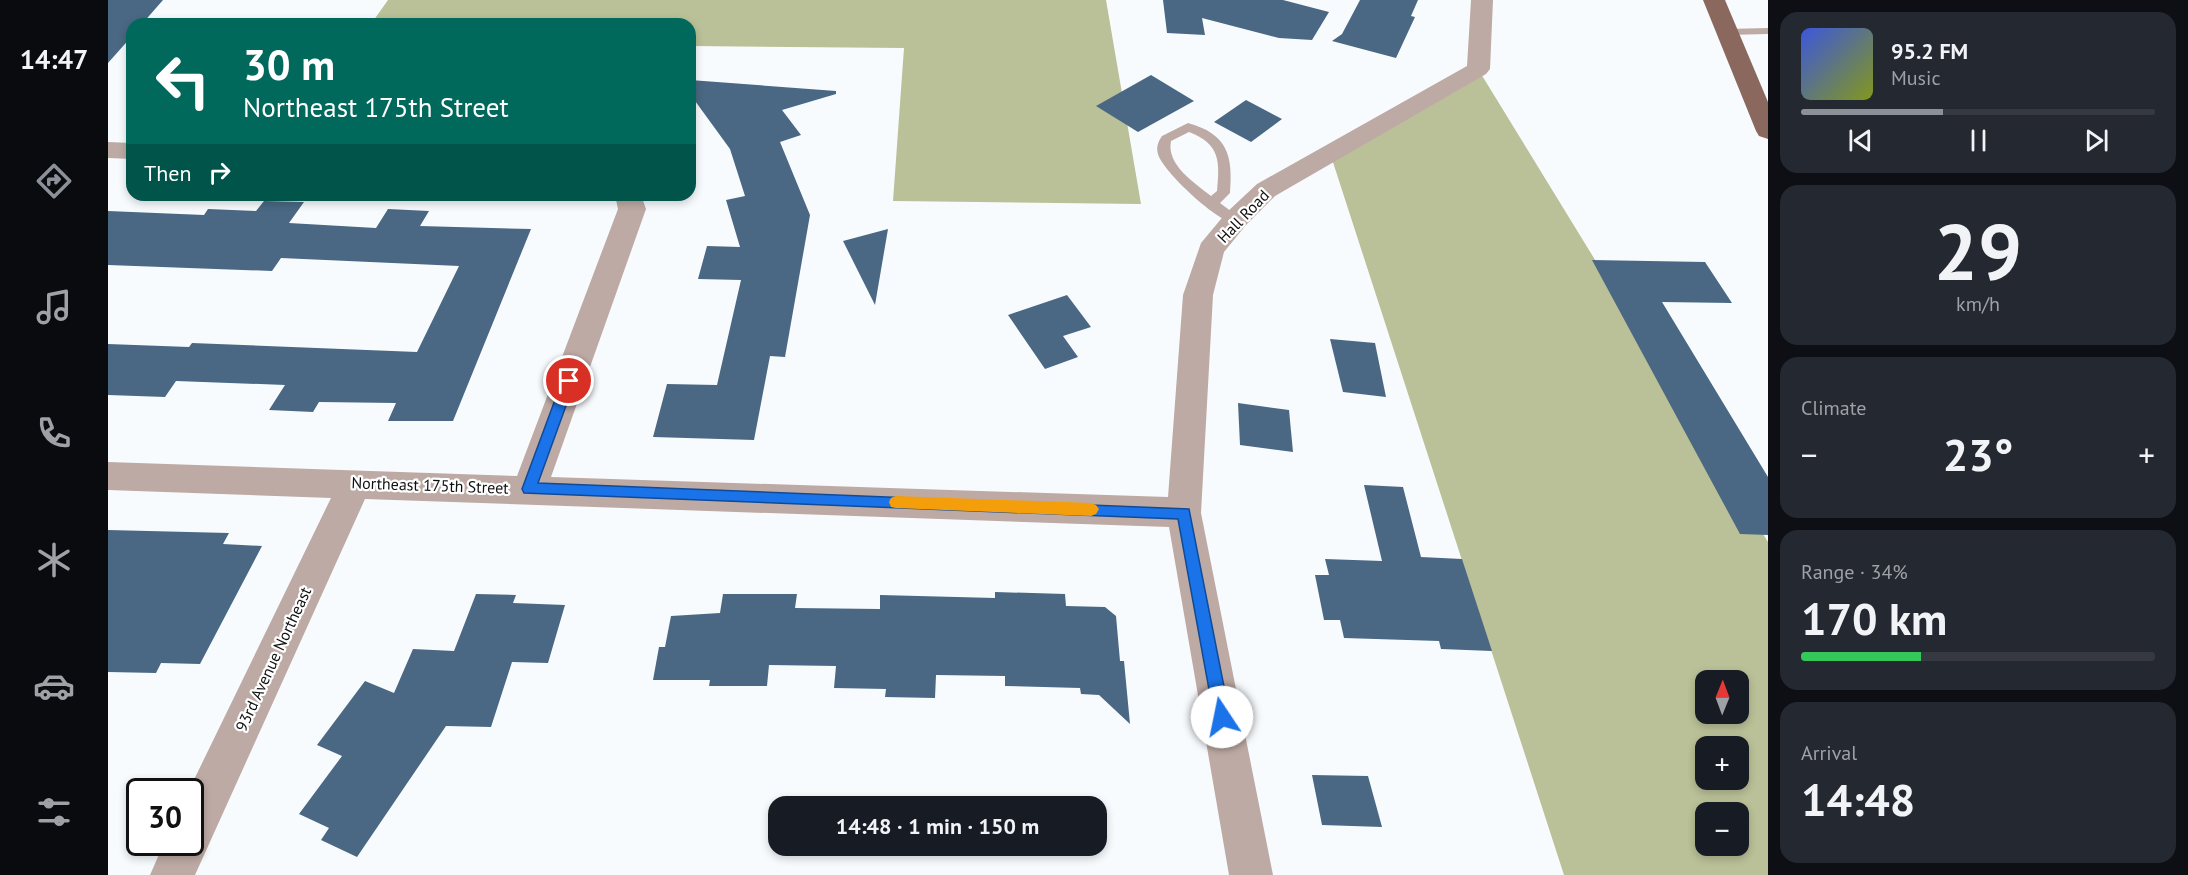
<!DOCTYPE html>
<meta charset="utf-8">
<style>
body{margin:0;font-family:"PT Sans",sans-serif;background:#242831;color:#f1f3f6;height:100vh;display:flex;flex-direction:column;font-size:22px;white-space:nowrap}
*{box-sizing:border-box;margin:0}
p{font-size:20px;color:#9ea1a6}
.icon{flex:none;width:33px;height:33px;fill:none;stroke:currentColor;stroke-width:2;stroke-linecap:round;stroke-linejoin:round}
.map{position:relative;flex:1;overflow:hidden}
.details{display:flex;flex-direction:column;gap:12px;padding:12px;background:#0d0f14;width:420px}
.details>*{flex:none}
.top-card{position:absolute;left:18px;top:18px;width:570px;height:183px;border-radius:18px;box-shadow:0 3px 9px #0003;background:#00695c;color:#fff;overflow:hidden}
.needle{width:39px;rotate:1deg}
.tools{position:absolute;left:1587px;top:670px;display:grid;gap:12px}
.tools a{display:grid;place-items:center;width:54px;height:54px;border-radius:12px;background:#171b24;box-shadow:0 3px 9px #0003;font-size:30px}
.speed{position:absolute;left:18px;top:778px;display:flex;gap:12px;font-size:30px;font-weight:700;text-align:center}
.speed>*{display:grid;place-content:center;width:78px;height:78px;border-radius:50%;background:#171b24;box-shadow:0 3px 9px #0003;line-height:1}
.speed .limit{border:3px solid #111;border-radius:9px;background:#fff;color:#111}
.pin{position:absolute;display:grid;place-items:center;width:51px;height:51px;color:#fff;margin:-26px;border:3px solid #fff;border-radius:50%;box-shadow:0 2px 6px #0007}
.me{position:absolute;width:66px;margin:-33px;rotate:349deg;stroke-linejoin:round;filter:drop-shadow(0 0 4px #0008)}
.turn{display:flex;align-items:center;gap:21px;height:126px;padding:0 18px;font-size:27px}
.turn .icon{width:78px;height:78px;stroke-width:2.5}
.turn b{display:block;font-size:42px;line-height:51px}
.then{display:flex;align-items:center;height:57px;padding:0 18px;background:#0003;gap:12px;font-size:22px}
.big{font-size:45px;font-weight:800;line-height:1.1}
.details .card{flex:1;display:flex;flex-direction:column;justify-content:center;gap:9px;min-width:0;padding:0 21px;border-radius:18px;background:#242831}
.details .dial{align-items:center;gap:0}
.dial b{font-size:78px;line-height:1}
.song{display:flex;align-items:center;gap:18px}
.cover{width:72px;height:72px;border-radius:9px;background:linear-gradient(135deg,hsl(230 70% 55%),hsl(70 70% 35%))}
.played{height:6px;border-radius:3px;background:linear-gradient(90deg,#8c9099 40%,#363941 40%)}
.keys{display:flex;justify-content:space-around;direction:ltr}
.heat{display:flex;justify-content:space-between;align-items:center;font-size:33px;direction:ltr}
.charge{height:9px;border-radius:4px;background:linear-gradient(90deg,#34c759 34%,#363941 0)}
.trip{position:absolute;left:660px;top:796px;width:339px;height:60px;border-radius:18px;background:#171b24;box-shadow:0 3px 9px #0003;font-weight:800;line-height:60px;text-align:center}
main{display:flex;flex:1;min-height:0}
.menu{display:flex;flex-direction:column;width:108px;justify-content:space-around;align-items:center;background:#090b0e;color:#9ea1a6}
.menu .icon{width:42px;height:42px}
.menu .active{color:#8c9099}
.menu b{font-size:27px;color:#f1f3f6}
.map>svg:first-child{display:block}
.forest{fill:#bac097;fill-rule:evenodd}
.building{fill:#4a6883}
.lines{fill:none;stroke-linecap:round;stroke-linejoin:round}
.lane{fill:#beaaa4;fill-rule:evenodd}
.street{fill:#beaaa4;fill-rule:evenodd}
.primary{fill:#8a685d;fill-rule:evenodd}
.route{fill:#1a73e8;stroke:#114b97;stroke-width:1.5}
.slow{fill:#f59e0b}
.labels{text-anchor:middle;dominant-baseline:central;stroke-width:4.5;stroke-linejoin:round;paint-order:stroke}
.street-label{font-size:16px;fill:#0f1010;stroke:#fff}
</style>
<main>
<nav class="menu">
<b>14:47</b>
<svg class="icon active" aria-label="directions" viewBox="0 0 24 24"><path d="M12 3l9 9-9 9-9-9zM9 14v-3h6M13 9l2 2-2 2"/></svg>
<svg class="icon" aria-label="music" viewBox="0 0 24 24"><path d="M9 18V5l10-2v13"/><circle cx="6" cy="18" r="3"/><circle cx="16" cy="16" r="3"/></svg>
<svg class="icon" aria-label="phone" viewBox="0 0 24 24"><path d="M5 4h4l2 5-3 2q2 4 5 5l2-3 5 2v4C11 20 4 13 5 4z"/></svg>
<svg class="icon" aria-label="climate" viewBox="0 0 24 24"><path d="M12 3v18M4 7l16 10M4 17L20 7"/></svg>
<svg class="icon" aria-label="car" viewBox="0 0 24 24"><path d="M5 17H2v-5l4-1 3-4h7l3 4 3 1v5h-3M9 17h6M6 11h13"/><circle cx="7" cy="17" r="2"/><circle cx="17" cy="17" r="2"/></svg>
<svg class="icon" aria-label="filters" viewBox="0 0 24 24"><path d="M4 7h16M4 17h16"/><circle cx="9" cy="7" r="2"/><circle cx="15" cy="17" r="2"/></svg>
</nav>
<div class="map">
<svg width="1660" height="875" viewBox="0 0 1660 875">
<rect width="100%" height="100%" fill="#f8fbfe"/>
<g class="forest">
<polygon points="280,0 998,0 1033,204 785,201 796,48 582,46 582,24 263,24"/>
<path d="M1370,69L1660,542V875H1456L1222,153ZM1598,681H1630V714H1598ZM1598,747H1630V780H1598ZM1598,813H1630V846H1598Z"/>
</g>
<g class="building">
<polygon points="0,0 55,0 34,24 24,24 24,36 0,63"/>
<polygon points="1055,0 1175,0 1221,12 1204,40 1171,38 1094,18 1097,35 1059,33"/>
<polygon points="1252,0 1310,0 1303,16 1307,17 1288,58 1224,41 1234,34"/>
<polygon points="1043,75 1086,101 1030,132 988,106"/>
<polygon points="582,80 728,91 728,94 674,110 693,135 672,142 702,215 677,357 662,356 646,440 545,437 559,384 609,385 633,280 590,279 599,246 632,247 618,200 637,196 622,149 582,94"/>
<polygon points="1138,100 1174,119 1143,142 1106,122"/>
<polygon points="156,201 196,202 181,223 268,228 280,209 321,211 312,226 423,229 345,421 280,421 288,403 211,402 205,412 161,410 177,385 68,381 57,397 0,395 0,344 81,347 84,343 309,352 351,266 173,258 164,271 0,265 0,211 96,215 100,209 148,211"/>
<polygon points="780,229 767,305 735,241"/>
<polygon points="1484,260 1597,262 1624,303 1554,302 1660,477 1660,535 1632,534"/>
<polygon points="959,295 983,327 955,336 970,357 937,369 900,315"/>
<polygon points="1222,339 1267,343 1278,397 1235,392"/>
<polygon points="1130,403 1181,410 1185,452 1132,445"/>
<polygon points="1256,485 1295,487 1313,557 1354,559 1384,651 1333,649 1331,641 1236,638 1232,620 1216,620 1207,575 1221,575 1217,559 1274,561"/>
<polygon points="0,530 121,533 115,544 154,546 92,664 53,663 48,673 0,672"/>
<polygon points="887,592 957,594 958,606 997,607 1008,616 1012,661 1016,661 1022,724 991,695 973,694 972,688 897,686 897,676 828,675 827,698 777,697 778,689 726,688 728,666 661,665 659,686 601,686 602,680 545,680 551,647 557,647 563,616 612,613 615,594 689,594 687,608 772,609 772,595 887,598"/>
<polygon points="368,594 408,595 405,603 457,605 440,663 404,662 383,727 338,726 249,857 213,840 221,828 191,814 234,756 209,745 257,681 286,693 305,649 346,651"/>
<polygon points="1204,775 1260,776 1274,827 1214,825"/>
</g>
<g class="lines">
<g class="lane">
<polygon points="1660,28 1660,34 1619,35 1613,32 1619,29"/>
<path d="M1080,123C1120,134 1125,156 1122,193L1112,203L1132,218L1134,221L1132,224C1116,229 1054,171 1050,154C1048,147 1050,142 1054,136ZM1081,132C1112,144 1112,161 1109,191L1103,196C1087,183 1058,165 1063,141Z"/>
</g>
<g class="street">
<polygon points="1363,0 1385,0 1382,69 1378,74 1167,196 1138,225 1116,252 1105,295 1093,513 1165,875 1121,875 1061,527 257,499 87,875 42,875 56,843 82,843 82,792 80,792 223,498 0,490 0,462 409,476 510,209 507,195 533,195 538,209 443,477 1060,497 1075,295 1093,243 1118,213 1149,184 1359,66"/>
<polygon points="0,142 24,143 24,159 0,158"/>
</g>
<polygon class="primary" points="1595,0 1617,0 1660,102 1660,139 1651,136 1648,131"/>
</g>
<polygon class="route" points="461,376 467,381 430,483 1081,509 1122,717 1120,722 1114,725 1108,722 1106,717 1070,519 416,493 414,489 454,381"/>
<polygon class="slow" points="788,496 983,503 988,505 991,509 988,514 983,516 788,508 783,507 781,502 783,498"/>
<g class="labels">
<g class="street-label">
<text transform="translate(1135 216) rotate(-46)">Hall Road</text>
<text transform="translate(322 485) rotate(2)">Northeast 175th Street</text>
<text transform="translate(165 659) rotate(-65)">93rd Avenue Northeast</text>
</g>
</g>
</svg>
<div class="tools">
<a><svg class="needle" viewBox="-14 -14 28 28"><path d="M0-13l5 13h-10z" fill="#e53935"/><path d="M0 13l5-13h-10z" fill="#9ea1a6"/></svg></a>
<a>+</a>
<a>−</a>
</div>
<div class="speed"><div class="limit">30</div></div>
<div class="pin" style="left:461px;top:381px;background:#d93025"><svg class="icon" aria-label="arrive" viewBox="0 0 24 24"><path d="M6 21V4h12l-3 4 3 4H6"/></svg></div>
<svg class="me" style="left:1114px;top:717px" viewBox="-20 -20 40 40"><circle r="19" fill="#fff"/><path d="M0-13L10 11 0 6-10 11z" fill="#1a73e8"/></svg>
<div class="trip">14:48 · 1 min · 150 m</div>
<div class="top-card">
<div class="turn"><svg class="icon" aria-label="left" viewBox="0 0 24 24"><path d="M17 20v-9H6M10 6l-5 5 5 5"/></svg><div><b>30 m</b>Northeast 175th Street</div></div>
<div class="then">Then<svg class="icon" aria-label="right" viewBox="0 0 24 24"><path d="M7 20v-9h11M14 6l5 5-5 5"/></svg></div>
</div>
</div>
<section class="details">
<div class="card">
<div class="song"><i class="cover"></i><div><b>95.2 FM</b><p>Music</p></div></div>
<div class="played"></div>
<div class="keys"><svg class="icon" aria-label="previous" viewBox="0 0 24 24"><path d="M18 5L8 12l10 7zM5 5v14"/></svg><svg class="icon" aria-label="pause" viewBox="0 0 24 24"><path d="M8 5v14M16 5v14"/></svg><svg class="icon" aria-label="next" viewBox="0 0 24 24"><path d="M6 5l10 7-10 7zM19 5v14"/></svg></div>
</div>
<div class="card dial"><b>29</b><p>km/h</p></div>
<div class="card"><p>Climate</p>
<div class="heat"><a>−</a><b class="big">23°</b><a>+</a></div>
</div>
<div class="card"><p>Range · 34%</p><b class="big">170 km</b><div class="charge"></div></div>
<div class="card"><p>Arrival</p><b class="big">14:48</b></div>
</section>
</main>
